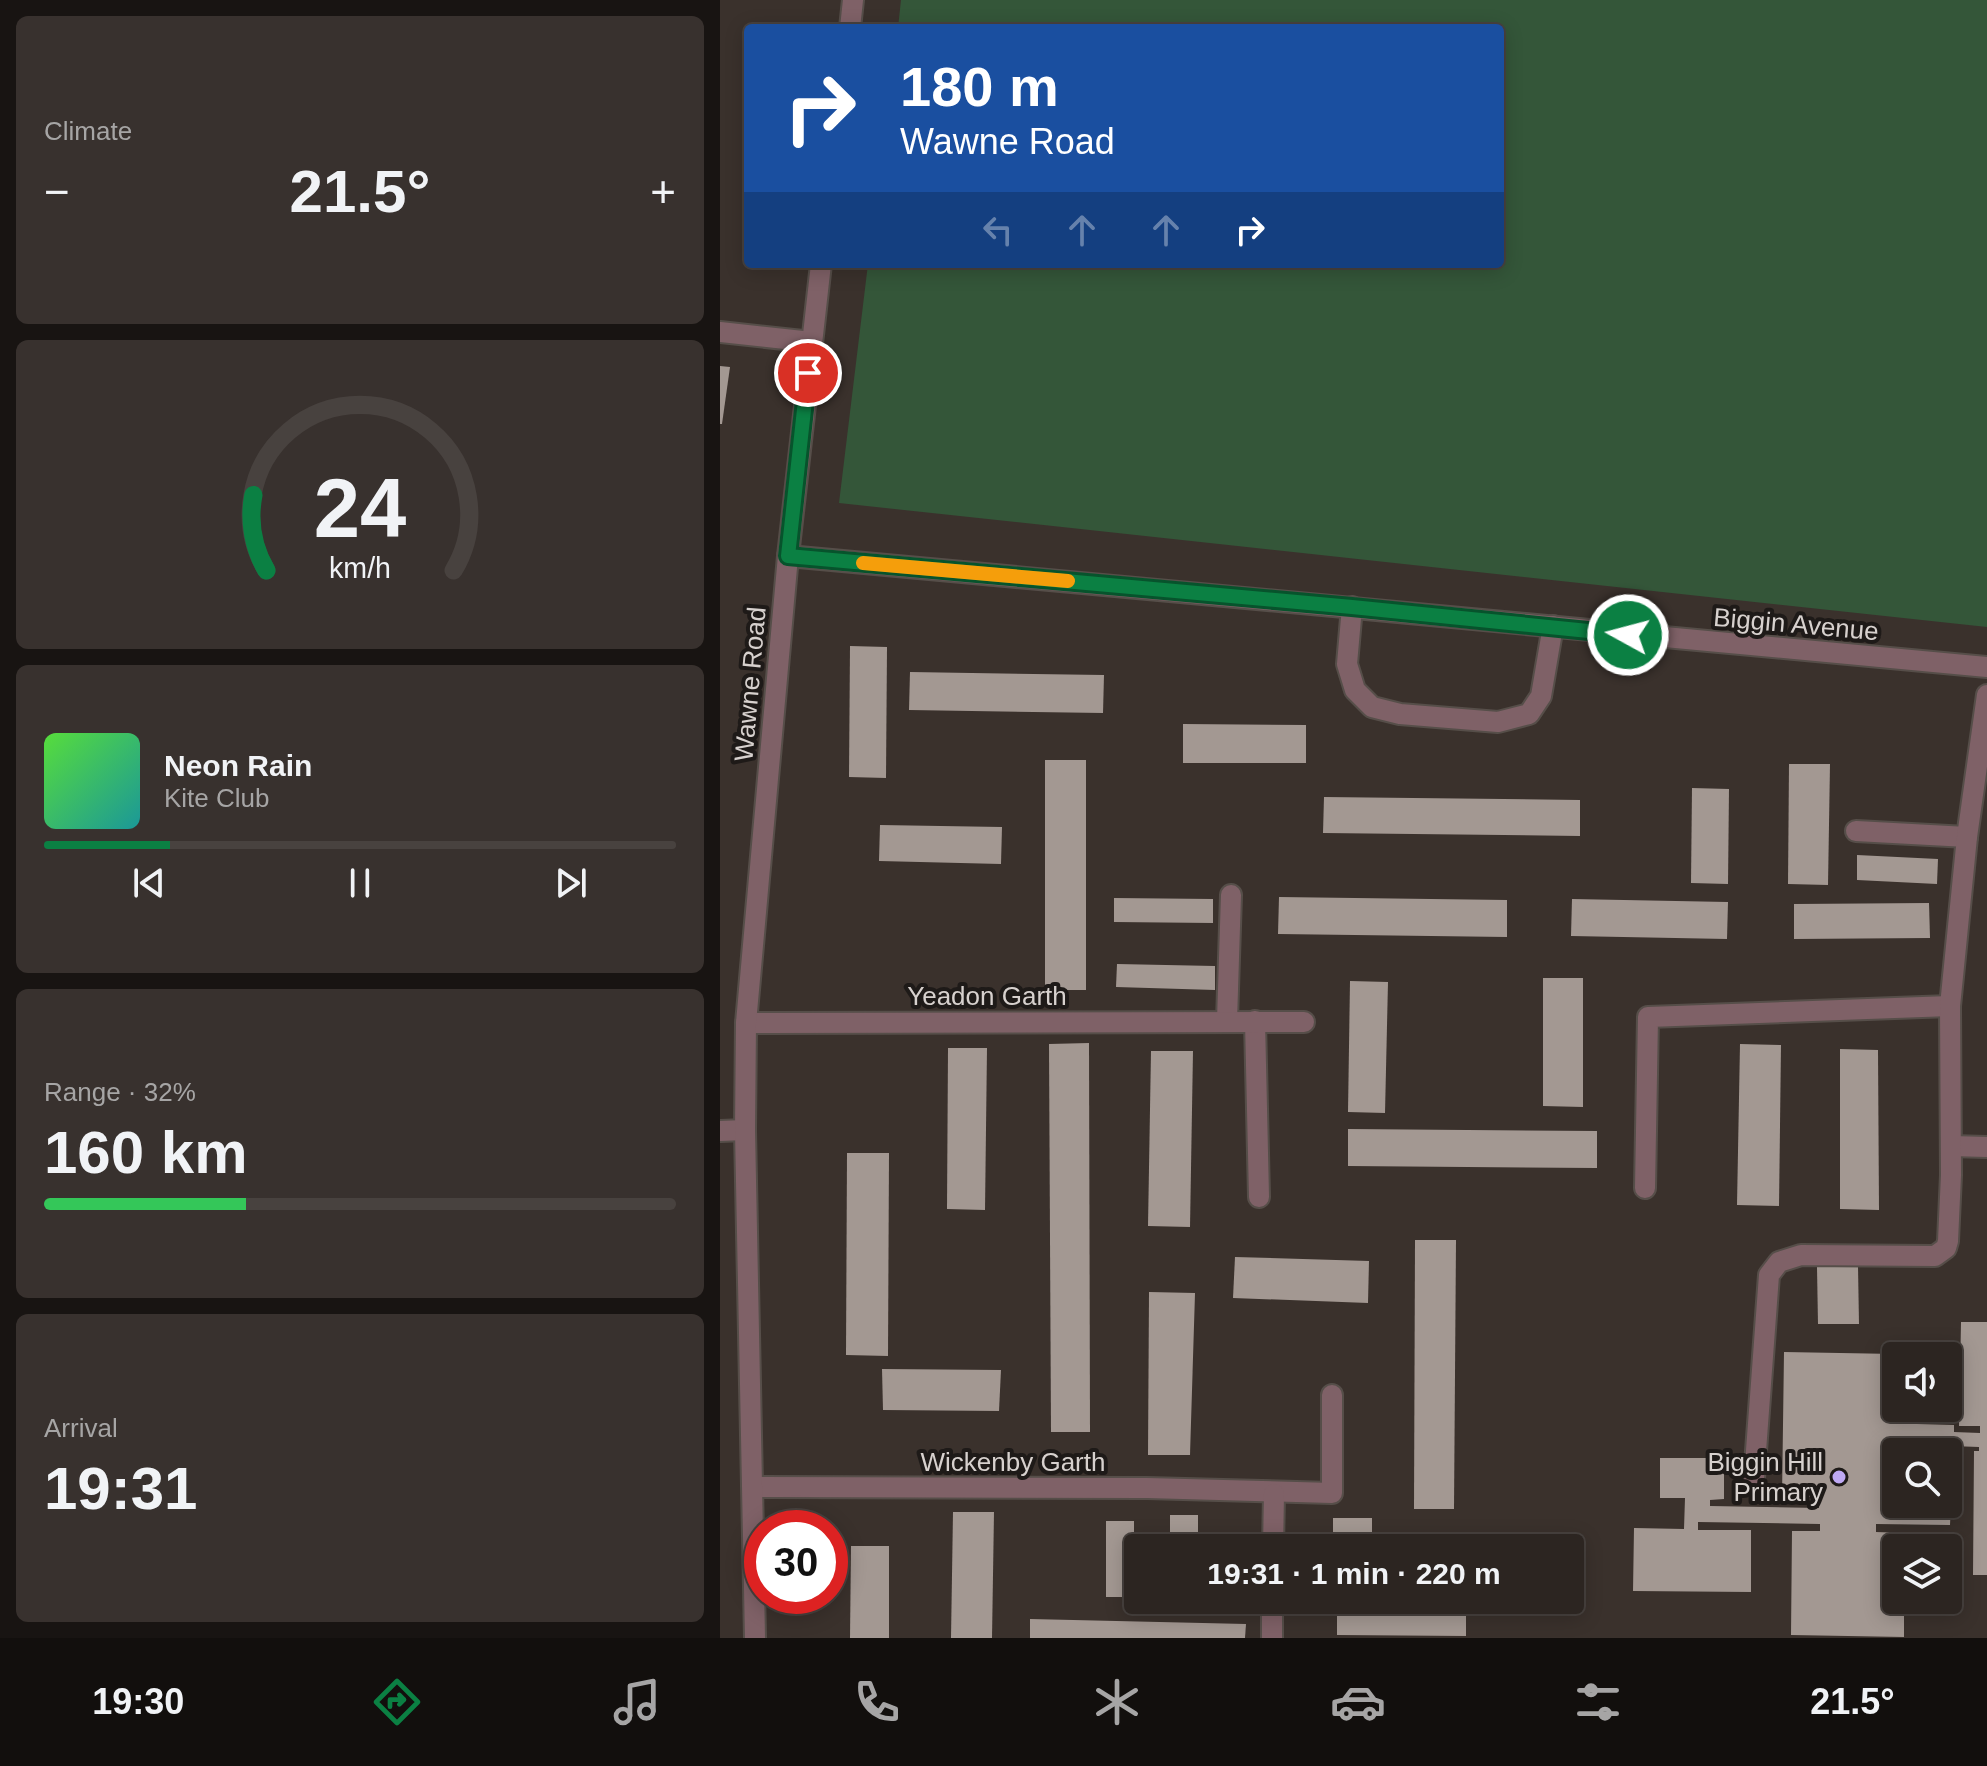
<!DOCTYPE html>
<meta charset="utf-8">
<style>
body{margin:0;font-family:Helvetica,sans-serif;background:#38312e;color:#f1f3f6;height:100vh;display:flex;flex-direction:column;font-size:30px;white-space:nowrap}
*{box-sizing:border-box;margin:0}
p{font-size:26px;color:#a6a5a5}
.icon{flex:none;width:44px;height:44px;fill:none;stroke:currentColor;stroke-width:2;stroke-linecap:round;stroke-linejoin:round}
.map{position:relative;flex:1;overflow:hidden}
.drawer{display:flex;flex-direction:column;gap:16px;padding:16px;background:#181412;width:720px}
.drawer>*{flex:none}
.top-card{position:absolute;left:24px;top:24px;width:760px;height:244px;border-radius:8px;box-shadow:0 4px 20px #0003,0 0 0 2px #48423f;background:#1a4fa0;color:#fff;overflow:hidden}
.buttons{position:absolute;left:1162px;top:1342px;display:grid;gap:16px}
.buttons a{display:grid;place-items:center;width:80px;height:80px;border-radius:8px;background:#2c2521;box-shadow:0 4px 20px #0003,0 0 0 2px #48423f;font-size:40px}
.speed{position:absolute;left:24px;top:1510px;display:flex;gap:16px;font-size:40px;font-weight:700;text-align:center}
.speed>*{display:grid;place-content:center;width:104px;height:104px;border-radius:50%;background:#2c2521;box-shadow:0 4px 20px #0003,0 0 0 2px #48423f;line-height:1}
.speed .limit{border:12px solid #d22;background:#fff;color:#111}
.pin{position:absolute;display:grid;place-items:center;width:68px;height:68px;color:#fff;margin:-34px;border:4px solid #fff;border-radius:50%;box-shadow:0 2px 8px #0007}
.me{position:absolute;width:88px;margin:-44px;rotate:277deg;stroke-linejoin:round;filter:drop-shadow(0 0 6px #0008)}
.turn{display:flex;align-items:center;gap:28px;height:168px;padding:0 24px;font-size:36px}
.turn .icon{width:104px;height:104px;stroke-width:2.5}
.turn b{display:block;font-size:56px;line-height:68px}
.lanes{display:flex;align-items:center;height:76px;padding:0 24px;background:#0003;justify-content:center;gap:40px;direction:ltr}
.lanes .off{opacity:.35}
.big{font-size:60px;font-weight:800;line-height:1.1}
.drawer .widget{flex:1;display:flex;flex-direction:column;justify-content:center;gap:12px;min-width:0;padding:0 28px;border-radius:12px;background:#38312e}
.drawer .dial{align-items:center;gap:0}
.dial svg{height:208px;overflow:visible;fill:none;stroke:#48423f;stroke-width:7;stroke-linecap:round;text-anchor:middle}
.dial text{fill:#f1f3f6;stroke:none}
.song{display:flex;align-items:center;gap:24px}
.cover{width:96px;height:96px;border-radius:12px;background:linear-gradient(135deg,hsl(110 70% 55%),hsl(180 70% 35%))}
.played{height:8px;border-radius:4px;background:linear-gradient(90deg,#0b8043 20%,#48423f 20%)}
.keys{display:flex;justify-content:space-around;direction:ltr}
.heat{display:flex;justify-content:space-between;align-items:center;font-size:44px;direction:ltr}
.charge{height:12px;border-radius:6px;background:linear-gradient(90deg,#34c759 32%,#48423f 0)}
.trip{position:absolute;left:404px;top:1534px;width:460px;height:80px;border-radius:8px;background:#2c2521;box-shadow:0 4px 20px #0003,0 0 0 2px #48423f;font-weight:800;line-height:80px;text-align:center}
.dock{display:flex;height:128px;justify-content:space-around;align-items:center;background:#120f0d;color:#a6a5a5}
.dock .icon{width:56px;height:56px}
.dock .on{color:#0b8043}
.dock b{font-size:36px;color:#f1f3f6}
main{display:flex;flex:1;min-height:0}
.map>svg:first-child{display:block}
.green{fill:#345639}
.building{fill:#a39892}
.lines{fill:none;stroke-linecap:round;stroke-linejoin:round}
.minor-casing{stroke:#564e49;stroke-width:24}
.minor{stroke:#7f6167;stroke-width:20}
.route-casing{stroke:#07532c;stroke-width:20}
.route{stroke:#0b8043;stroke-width:14}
.slow{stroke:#f59e0b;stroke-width:14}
.poi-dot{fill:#bfa9f4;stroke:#1e1a18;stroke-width:3}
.labels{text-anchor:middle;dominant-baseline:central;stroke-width:8;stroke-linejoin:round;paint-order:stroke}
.street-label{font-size:26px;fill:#d7d1ce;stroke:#1e1a18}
.poi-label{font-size:26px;fill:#d7d1ce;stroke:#1e1a18;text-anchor:end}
</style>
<main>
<section class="drawer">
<div class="widget"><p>Climate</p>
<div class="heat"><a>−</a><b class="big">21.5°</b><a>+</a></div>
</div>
<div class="widget dial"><svg viewBox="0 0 100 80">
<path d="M14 69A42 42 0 1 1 86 69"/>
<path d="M14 69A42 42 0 0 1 9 40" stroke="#0b8043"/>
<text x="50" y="56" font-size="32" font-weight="700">24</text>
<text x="50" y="72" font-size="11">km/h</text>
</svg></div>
<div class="widget">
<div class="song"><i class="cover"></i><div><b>Neon Rain</b><p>Kite Club</p></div></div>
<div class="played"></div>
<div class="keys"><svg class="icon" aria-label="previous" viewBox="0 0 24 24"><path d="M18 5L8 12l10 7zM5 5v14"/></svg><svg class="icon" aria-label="pause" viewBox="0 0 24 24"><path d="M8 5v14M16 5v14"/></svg><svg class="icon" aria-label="next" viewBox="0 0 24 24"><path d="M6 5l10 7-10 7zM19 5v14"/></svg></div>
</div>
<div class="widget"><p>Range · 32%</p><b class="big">160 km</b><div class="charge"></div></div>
<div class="widget"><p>Arrival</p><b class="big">19:31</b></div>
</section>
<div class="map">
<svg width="1267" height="1638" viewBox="0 0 1267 1638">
<rect width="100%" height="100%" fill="#3a312c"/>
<polygon class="green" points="181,0 1267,0 1267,627 119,503 148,264 780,264 780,28 178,28"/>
<g class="building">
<polygon points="0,366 10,367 2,424 0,424"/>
<polygon points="130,646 167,647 166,778 129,777"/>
<polygon points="190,672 384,675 383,713 189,710"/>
<polygon points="463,724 586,725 586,763 463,763"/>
<rect x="325" y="760" width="41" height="230"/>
<polygon points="1069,764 1110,764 1108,885 1068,884"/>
<polygon points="972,788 1009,789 1008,884 971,883"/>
<polygon points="604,797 860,800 860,836 603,833"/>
<polygon points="160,825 282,827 281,864 159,861"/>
<polygon points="1137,855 1218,859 1217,884 1137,880"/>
<polygon points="559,897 787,900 787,937 558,934"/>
<polygon points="394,898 493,899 493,923 394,922"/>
<polygon points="852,899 1008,902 1007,939 851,936"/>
<polygon points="1209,903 1210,938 1074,939 1074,904"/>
<polygon points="397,964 495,966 495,990 396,987"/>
<polygon points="823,978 863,978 863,1107 823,1106"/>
<polygon points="630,981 668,982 665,1113 628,1112"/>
<polygon points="369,1043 370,1432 331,1432 329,1044"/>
<polygon points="1020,1044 1061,1045 1059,1206 1017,1205"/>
<polygon points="228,1048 267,1048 265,1210 227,1209"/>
<polygon points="1120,1049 1158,1050 1159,1210 1120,1209"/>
<polygon points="431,1051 473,1051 470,1227 428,1226"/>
<polygon points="628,1129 877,1131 877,1168 628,1166"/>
<polygon points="127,1153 169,1153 168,1356 126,1355"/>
<polygon points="695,1240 736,1240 734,1509 694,1509"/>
<polygon points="515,1257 649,1261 648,1303 513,1298"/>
<polygon points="1138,1266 1139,1324 1098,1324 1097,1267"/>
<polygon points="429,1292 475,1293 470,1455 428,1455"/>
<polygon points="1241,1322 1267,1322 1267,1575 1253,1575 1254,1451 1259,1451 1259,1447 1231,1446 1231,1485 1228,1485 1228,1452 1176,1452 1176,1504 1231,1504 1230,1525 1156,1524 1156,1532 1185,1533 1185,1548 1176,1548 1176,1600 1184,1600 1184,1637 1071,1635 1072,1531 1100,1531 1100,1524 978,1522 978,1530 1031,1530 1031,1592 913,1591 914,1528 964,1529 965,1498 940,1498 940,1458 1004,1458 1004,1499 990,1500 990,1506 1099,1508 1099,1497 1062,1497 1064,1352 1176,1354 1176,1408 1197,1408 1197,1424 1234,1425 1234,1432 1260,1433 1260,1426 1239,1426"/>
<polygon points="162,1369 281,1370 279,1411 163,1410"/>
<polygon points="233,1512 274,1512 272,1638 231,1638"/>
<rect x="450" y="1515" width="28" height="33"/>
<rect x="613" y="1518" width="39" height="30"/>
<rect x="386" y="1521" width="28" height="76"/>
<polygon points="131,1546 169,1546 169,1638 130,1638"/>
<polygon points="617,1600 746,1600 746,1636 617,1635"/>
<polygon points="310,1619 526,1624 525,1638 310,1638"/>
</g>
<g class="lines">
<g class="minor-casing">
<g id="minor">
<polyline points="130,28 133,0"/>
<polyline points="0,332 92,342"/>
<path d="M68,556C468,592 867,630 1267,667"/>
<polyline points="632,607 627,664 635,690 652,707 680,714 778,722 809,714 821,696 833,626"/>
<polyline points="1136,831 1247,837"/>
<polyline points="507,1021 511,895"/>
<polyline points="535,1021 539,1197"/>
<polyline points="26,1023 584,1022"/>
<polyline points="0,1131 25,1130"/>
<polyline points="1231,1146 1267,1147"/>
<polyline points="925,1188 928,1017 1230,1006"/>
<polyline points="1034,1478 1049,1275 1059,1262 1081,1255 1215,1256 1226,1248 1228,1241 1231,1175 1230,1006 1247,837 1267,695"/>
<polyline points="33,1487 427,1488 612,1493 612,1395"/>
<polyline points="553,1548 554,1494"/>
<polyline points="35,1638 25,1130 26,1023 68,556 101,264"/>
<polyline points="552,1638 552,1600"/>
</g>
</g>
<use href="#minor" class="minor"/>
</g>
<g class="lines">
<g class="route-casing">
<polyline id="route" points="88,373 68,556 632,607 908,635"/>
</g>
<use href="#route" class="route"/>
<polyline class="slow" points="143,563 348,581"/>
</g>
<circle class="poi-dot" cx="1119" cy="1477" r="8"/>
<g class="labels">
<g class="street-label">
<text transform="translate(1076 624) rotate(5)">Biggin Avenue</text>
<text transform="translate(30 684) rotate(-85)">Wawne Road</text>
<text x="267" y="996">Yeadon Garth</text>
<text x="293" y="1462">Wickenby Garth</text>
</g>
<g class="poi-label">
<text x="1103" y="1462">Biggin Hill<tspan x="1103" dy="30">Primary</tspan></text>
</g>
</g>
</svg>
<div class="buttons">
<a><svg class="icon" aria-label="sound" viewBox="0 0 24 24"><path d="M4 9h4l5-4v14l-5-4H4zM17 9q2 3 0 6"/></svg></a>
<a><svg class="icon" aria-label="search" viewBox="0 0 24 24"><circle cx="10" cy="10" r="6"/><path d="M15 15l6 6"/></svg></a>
<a><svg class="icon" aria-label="layers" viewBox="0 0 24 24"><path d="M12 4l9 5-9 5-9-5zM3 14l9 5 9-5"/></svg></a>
</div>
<div class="speed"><div class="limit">30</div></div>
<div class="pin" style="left:88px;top:373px;background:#d93025"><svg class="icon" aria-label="arrive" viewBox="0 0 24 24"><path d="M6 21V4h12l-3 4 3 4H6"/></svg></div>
<svg class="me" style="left:908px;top:635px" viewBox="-20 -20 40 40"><circle r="17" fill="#0b8043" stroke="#fff" stroke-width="3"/><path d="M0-11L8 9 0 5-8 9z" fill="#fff"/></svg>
<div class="trip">19:31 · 1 min · 220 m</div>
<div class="top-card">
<div class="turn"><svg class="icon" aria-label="right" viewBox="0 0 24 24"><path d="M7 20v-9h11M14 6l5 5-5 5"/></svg><div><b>180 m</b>Wawne Road</div></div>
<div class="lanes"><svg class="icon off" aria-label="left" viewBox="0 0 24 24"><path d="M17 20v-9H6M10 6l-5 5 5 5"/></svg><svg class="icon off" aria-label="ahead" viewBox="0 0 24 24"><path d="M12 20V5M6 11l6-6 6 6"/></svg><svg class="icon off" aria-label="ahead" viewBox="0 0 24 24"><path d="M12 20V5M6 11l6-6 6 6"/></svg><svg class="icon" aria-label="right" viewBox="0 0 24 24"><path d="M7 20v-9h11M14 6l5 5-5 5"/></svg></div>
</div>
</div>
</main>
<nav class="dock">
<b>19:30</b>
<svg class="icon on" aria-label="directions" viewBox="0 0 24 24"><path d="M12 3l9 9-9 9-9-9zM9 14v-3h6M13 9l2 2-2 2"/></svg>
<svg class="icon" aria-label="music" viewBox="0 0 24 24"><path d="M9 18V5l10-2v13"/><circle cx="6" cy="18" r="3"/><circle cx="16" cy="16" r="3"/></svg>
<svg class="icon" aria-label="phone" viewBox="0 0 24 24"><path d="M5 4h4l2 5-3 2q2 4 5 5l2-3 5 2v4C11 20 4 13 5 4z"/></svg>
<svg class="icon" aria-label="climate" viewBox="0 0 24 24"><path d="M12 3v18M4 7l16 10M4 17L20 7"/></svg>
<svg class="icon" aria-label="car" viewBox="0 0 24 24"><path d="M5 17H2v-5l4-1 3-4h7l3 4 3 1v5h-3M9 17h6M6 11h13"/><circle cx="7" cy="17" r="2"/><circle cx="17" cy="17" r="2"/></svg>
<svg class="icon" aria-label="filters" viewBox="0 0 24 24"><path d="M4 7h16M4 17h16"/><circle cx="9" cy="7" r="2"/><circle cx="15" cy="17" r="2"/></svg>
<b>21.5°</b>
</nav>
